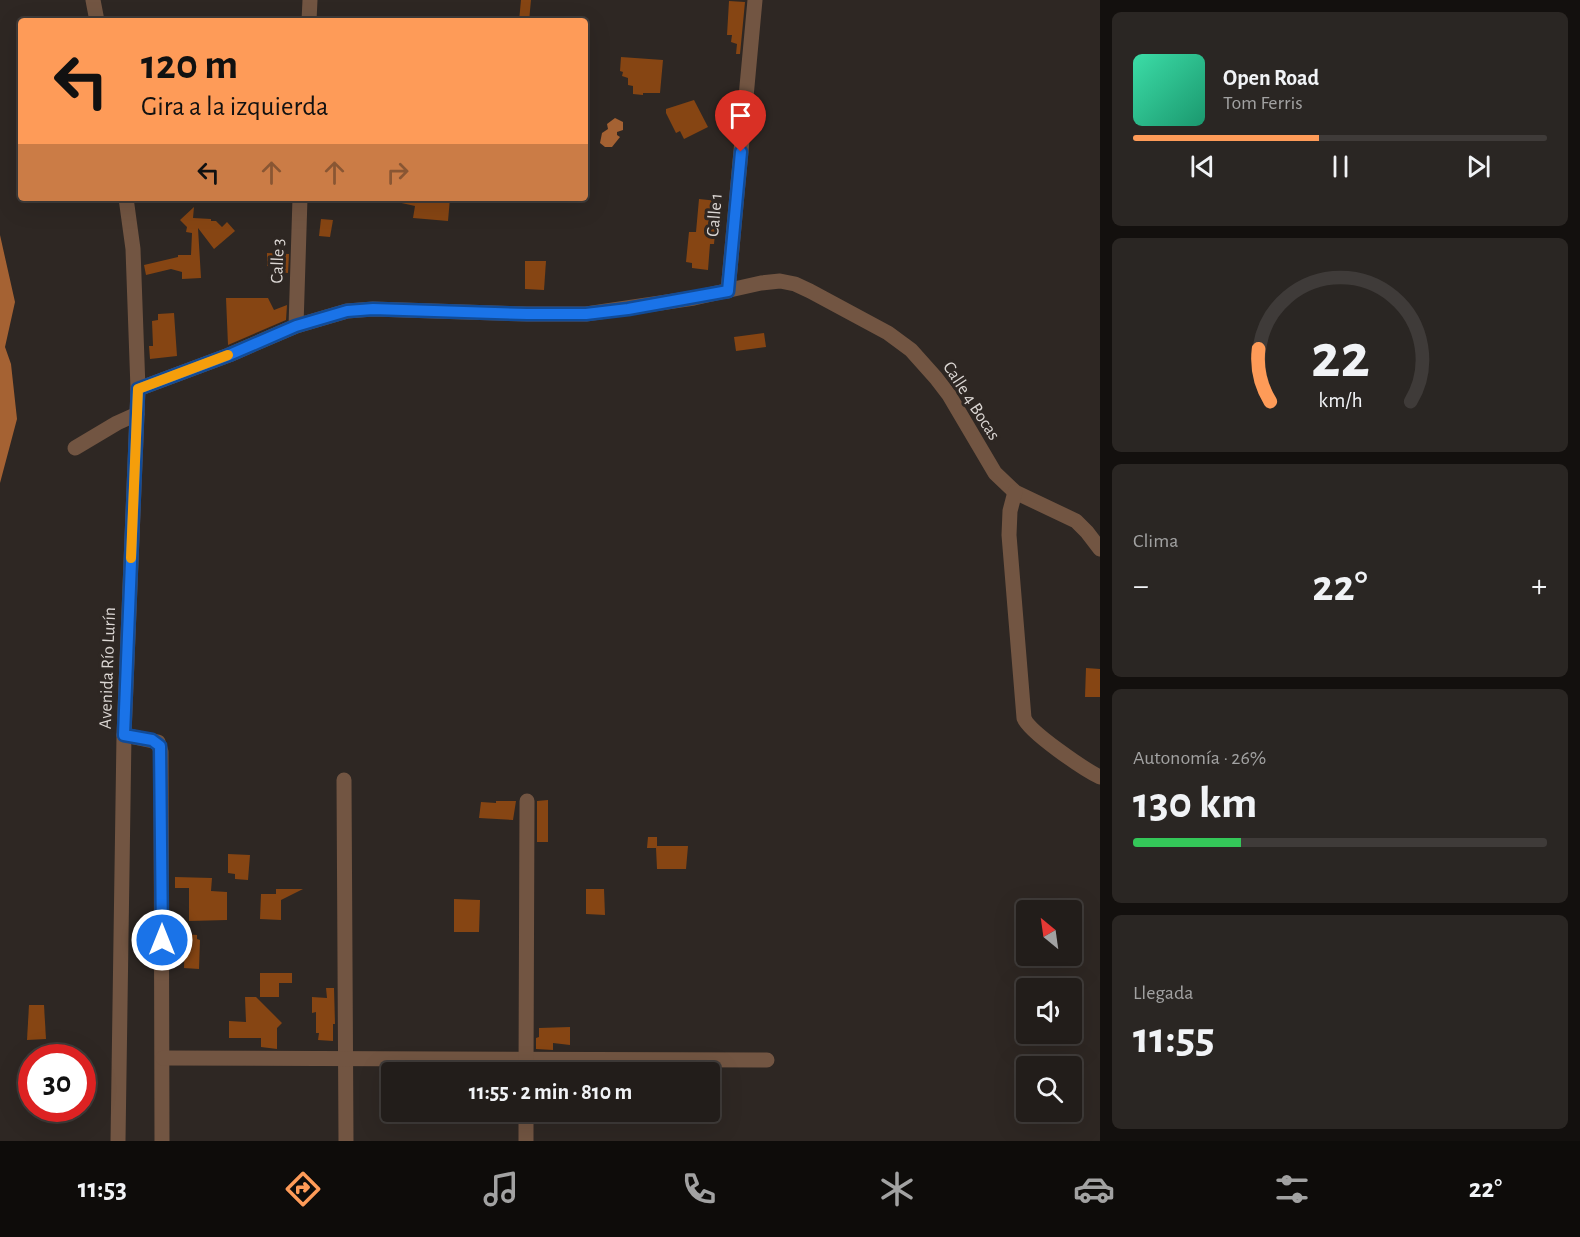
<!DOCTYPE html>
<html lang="es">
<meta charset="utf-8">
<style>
body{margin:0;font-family:"Alegreya Sans",sans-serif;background:#2a2623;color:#f1f3f6;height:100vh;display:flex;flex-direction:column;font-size:22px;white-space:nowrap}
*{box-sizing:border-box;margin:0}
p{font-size:20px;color:#a2a2a2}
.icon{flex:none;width:33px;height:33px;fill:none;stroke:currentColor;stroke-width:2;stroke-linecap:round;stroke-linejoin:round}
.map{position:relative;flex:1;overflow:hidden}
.details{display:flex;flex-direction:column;gap:12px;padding:12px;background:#13100e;width:480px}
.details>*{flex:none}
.guide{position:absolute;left:18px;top:18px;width:570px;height:183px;border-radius:6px;box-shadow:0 6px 24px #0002,0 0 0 2px #3f3b39;background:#fe9b58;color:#111;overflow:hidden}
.needle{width:39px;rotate:331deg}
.tools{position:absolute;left:1016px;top:900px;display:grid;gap:12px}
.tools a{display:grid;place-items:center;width:66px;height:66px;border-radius:6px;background:#221d1a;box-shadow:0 6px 24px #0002,0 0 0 2px #3f3b39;font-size:30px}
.speed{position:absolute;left:18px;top:1044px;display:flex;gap:12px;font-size:30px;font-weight:700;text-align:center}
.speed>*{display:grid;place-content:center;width:78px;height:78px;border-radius:50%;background:#221d1a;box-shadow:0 6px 24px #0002,0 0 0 2px #3f3b39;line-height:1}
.speed .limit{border:9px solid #d22;background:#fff;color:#111}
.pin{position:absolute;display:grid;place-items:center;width:51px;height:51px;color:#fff;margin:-62px -26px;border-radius:50% 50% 50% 0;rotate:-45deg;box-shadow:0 0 6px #0007}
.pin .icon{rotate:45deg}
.me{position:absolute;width:66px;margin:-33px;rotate:0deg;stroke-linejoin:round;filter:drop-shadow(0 0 4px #0008)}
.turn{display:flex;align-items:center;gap:21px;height:126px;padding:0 24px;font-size:27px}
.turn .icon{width:78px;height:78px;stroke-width:2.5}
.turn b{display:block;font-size:42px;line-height:51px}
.lanes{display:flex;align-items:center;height:57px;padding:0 24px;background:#0003;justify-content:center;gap:30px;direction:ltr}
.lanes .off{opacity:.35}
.big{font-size:45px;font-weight:700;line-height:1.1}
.details .tile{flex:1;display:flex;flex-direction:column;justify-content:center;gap:9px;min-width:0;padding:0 21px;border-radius:9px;background:#2a2623}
.details .dial{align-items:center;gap:0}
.dial svg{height:156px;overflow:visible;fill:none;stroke:#3f3b39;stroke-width:7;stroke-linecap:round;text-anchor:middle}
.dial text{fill:#f1f3f6;stroke:none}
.song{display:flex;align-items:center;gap:18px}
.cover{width:72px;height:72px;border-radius:9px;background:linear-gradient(135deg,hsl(160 70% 55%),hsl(160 70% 35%))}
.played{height:6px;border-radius:3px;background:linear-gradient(90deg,#fe9b58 45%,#3f3b39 45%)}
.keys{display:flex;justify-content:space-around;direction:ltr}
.heat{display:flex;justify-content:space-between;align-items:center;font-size:33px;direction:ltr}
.charge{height:9px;border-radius:4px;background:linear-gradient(90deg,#34c759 26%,#3f3b39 0)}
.trip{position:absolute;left:381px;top:1062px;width:339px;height:60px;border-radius:6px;background:#221d1a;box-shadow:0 6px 24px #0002,0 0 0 2px #3f3b39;font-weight:700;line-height:60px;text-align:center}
.tab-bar{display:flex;height:96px;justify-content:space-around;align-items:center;background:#0e0c0a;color:#a2a2a2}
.tab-bar .icon{width:42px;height:42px}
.tab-bar .active{color:#fe9b58}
.tab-bar b{font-size:27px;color:#f1f3f6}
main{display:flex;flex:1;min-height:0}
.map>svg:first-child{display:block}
.water{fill:#a56233}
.building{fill:#864513}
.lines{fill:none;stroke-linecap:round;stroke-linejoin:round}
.minor{stroke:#725542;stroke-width:15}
.route-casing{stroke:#114b97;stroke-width:15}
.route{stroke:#1a73e8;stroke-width:10}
.slow{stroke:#f59e0b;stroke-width:10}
.labels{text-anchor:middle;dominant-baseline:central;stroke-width:6;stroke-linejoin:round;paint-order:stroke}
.street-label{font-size:18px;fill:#dbd6d3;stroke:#2e2723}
</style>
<main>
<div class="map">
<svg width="1100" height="1141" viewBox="0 0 1100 1141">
<rect width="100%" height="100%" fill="#2e2723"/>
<g class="water">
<polygon points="615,118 623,122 623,130 617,132 617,135 620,137 612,147 605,147 600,143 602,133 608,129 607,124"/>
<polygon points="0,235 15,302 5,347 11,364 17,419 0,483"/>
</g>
<g class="building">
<polygon points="521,0 531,0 529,21 519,21"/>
<polygon points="729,1 745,2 740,54 736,54 737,44 731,42 732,35 727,35"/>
<polygon points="621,57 663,60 660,93 643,93 643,95 633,94 633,86 628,85 628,78 622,76 623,72 620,71"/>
<polygon points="694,100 708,127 684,139 680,131 676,133 666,113 666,109"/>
<polygon points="397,198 450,198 448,221 413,218 415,206 397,202"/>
<polygon points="699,199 718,201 714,244 710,244 708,270 692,268 692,263 686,262 689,232 696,232"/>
<polygon points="194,207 193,218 211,219 211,221 216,221 222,227 227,222 235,231 214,249 198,228 201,278 182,279 182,272 171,269 146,275 144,265 178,257 178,255 191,255 192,233 186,232 187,227 180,220"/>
<polygon points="321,219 333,220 330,237 319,236"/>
<polygon points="267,253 289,254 288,273 279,272 279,267 267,266"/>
<polygon points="525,261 546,261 544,290 525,289"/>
<polygon points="226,298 268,298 274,310 287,305 286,320 228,345"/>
<polygon points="174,313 177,356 150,359 149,346 153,346 152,321 158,320 158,314"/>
<polygon points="764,333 766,347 736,351 734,337"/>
<polygon points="1086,668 1100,669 1100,697 1085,697"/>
<polygon points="548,800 548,842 537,842 537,801"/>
<polygon points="496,801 516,801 513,820 479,818 481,802 496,803"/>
<polygon points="648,837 657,837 657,846 688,846 686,869 657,869 656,848 647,848"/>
<polygon points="228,854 250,855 248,880 235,879 235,874 228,873"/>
<polygon points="175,877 212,878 211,891 227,892 227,920 189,921 189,888 175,888"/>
<polygon points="276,889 303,889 281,900 281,920 260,919 261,894 276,894"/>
<polygon points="586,889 604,889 605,915 586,914"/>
<polygon points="454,899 480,900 479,932 454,932"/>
<polygon points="185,934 197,935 197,939 200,940 199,969 184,968"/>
<polygon points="260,973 292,973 292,983 279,983 279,997 260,997"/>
<polygon points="326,988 334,988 335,1024 333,1024 333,1041 318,1040 319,1033 316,1033 316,1012 312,1013 312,997 327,998"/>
<polygon points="245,997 256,997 282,1023 277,1028 277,1049 261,1047 261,1038 229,1038 229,1021 246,1022"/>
<polygon points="29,1005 44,1005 46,1039 27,1040"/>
<polygon points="570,1027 570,1045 553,1043 553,1050 536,1049 536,1038 539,1037 539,1028"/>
</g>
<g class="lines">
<g class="minor">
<polyline points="93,0 97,21"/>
<polyline points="309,21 310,0"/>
<polyline points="728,291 755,0"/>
<polyline points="296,326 300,198"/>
<polyline points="138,389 229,355 296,326 347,311 373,309 527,314 586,314 694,298 761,283 780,281 795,284 810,291 888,333 911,350 936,378 949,395 995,473 1015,492 1076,521 1087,532 1100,549"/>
<polyline points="75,448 117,423 137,414"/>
<path d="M1015,492L1010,511L1009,535L1024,718C1029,732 1085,770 1100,777"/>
<polyline points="124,735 158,742 161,752 162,1141"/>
<polyline points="344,780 346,1141"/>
<polyline points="163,1058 767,1060"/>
<polyline points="526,1072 527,801"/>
<polyline points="526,1112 526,1141"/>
<polyline points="118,1141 124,735 138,389 133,249 126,198"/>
</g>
</g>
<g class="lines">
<g class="route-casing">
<polyline id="route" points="162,940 160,746 152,740 124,735 138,389 229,355 296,326 347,311 373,309 527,314 586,314 628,309 728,291 741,152"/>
</g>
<use href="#route" class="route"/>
<polyline class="slow" points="131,558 138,389 228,355"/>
</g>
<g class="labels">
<g class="street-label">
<text transform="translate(715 215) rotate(-85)">Calle 1</text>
<text transform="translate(278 261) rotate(-88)">Calle 3</text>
<text transform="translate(971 401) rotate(57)">Calle 4 Bocas</text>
<text transform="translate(108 668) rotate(-88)">Avenida Río Lurín</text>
</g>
</g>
</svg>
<div class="tools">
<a><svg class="needle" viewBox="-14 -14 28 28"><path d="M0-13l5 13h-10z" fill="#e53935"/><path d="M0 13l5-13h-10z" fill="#a2a2a2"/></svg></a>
<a><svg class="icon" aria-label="sound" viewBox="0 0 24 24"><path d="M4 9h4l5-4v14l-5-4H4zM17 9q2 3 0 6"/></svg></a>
<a><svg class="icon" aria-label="search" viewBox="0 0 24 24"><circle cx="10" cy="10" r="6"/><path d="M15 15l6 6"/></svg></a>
</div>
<div class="speed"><div class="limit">30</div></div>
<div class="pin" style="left:741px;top:152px;background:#d93025"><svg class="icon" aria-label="arrive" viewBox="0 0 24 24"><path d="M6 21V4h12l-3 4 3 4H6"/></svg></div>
<svg class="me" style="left:162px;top:940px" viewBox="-20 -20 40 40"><circle r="17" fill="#1a73e8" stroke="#fff" stroke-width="3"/><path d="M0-11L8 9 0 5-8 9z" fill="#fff"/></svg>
<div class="trip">11:55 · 2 min · 810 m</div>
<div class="guide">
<div class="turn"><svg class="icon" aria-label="left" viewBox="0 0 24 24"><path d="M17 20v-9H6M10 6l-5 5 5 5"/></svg><div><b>120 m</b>Gira a la izquierda</div></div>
<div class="lanes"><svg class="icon" aria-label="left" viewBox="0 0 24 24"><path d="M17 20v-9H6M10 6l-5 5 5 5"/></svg><svg class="icon off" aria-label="ahead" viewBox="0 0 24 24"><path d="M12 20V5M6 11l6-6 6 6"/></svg><svg class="icon off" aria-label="ahead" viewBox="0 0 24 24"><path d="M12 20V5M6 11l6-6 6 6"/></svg><svg class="icon off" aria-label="right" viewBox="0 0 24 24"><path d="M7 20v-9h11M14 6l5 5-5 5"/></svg></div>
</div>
</div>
<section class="details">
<div class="tile">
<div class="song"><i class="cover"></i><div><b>Open Road</b><p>Tom Ferris</p></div></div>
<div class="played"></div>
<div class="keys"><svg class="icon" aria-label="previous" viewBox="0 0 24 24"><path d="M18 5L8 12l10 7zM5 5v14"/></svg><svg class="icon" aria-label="pause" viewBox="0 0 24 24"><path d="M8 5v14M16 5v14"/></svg><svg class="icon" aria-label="next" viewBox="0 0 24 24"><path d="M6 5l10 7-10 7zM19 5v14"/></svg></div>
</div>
<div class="tile dial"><svg viewBox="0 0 100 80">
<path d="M14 69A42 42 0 1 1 86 69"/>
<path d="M14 69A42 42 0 0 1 8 42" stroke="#fe9b58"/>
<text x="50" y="56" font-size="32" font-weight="700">22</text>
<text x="50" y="72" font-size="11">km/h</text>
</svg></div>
<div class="tile"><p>Clima</p>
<div class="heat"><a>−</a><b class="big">22°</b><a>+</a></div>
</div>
<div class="tile"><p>Autonomía · 26%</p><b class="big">130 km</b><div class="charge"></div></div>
<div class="tile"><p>Llegada</p><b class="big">11:55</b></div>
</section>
</main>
<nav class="tab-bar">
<b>11:53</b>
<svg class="icon active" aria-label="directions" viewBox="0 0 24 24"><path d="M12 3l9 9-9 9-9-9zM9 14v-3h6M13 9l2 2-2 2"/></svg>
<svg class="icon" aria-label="music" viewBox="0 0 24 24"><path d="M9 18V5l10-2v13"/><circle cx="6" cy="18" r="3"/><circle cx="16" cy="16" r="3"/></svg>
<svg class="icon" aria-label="phone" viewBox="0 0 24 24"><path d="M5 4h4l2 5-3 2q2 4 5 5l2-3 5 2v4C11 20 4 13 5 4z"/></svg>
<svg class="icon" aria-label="climate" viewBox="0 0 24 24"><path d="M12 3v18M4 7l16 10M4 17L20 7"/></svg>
<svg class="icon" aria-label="car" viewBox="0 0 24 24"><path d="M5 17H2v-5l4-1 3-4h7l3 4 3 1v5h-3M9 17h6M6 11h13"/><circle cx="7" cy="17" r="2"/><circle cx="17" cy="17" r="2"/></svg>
<svg class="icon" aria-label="filters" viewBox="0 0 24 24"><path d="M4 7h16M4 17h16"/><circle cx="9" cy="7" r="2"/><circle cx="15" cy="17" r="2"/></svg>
<b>22°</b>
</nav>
